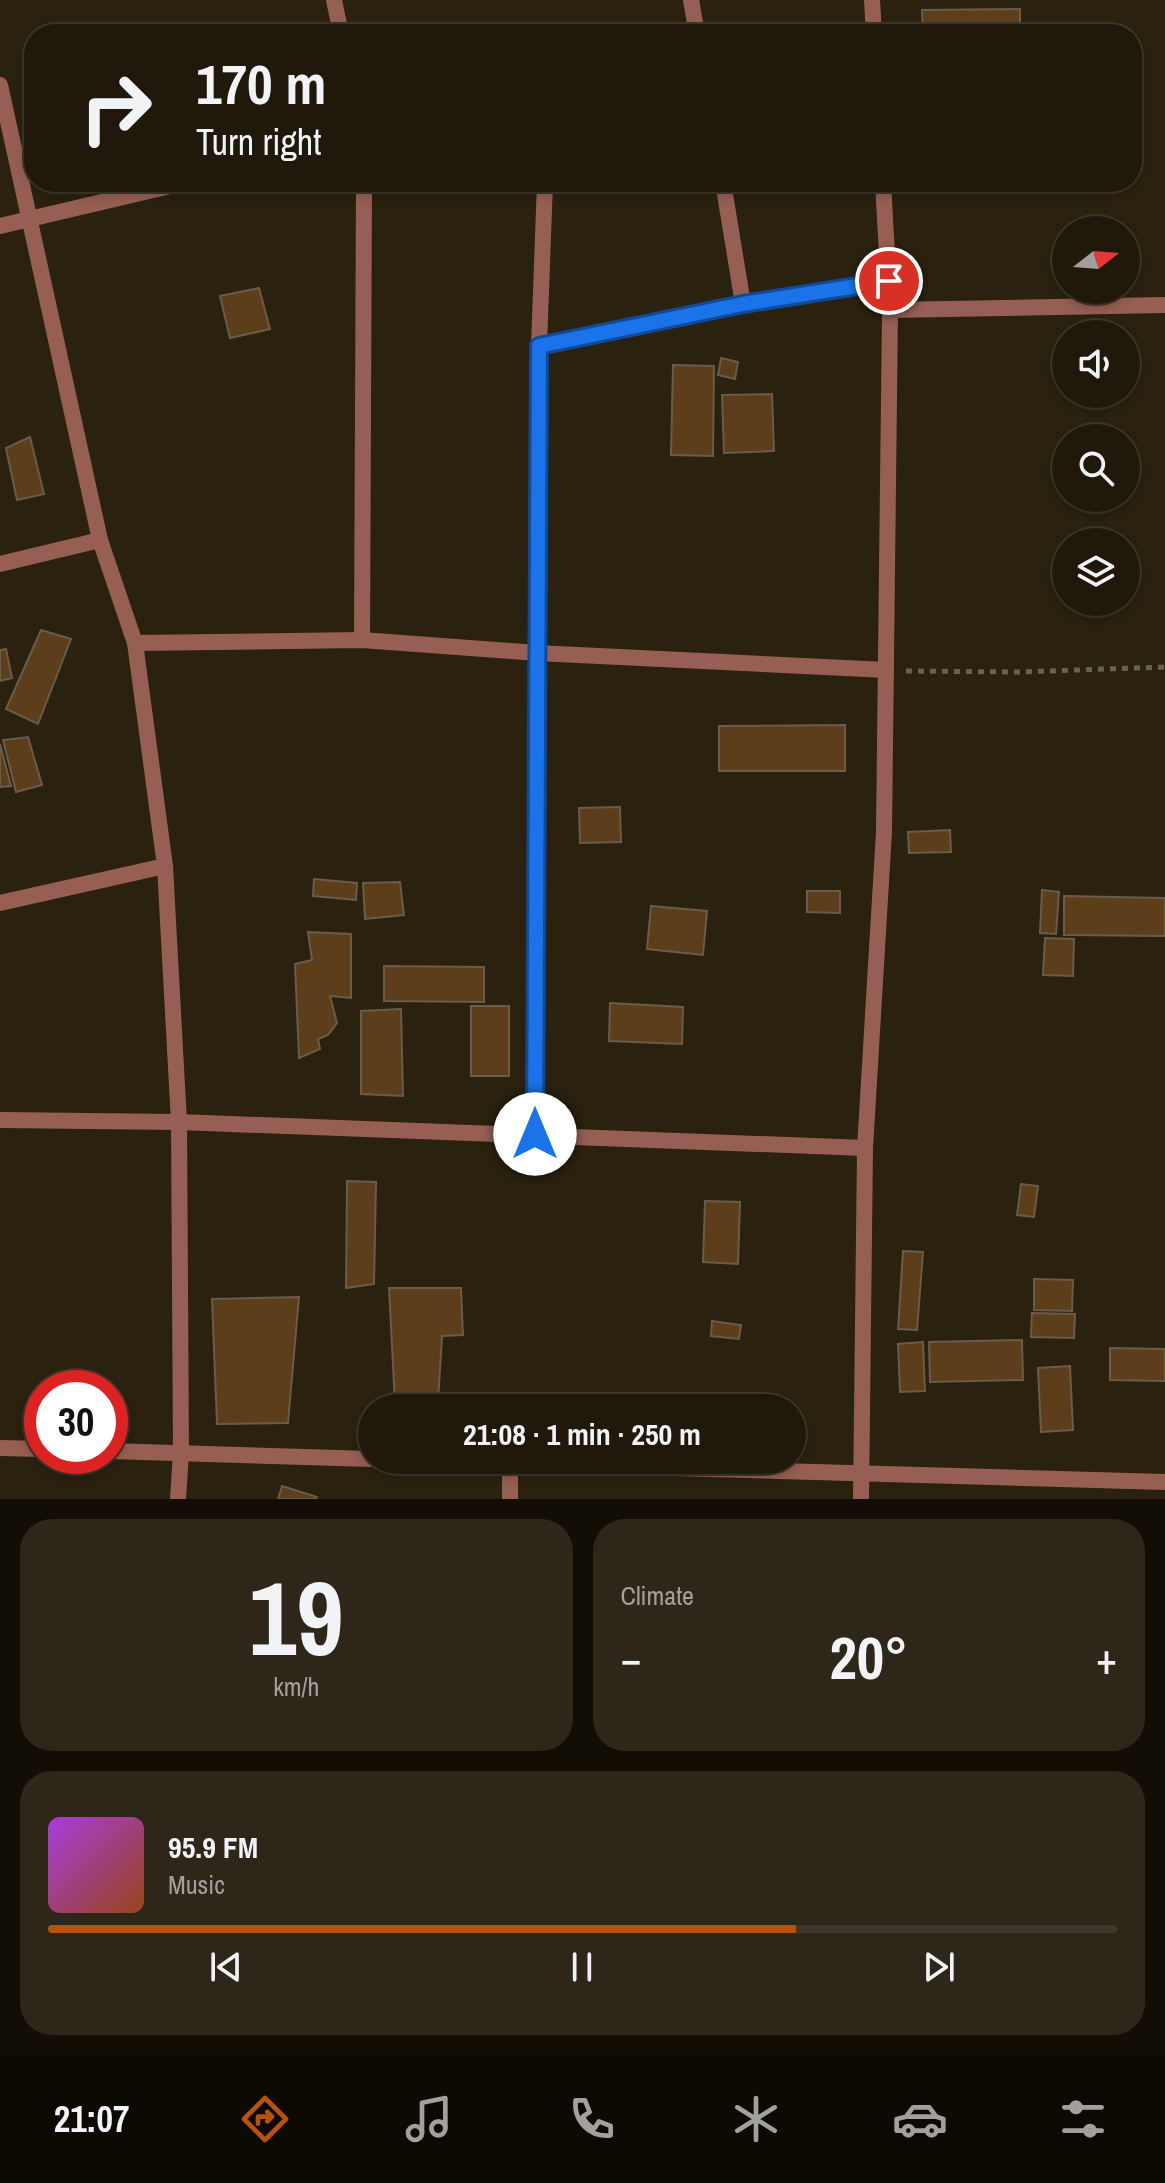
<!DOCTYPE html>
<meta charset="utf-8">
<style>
body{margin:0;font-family:"Archivo Narrow",sans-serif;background:#2d2619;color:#f1f3f6;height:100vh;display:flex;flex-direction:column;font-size:30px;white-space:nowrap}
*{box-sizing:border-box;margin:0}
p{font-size:26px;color:#a2a09d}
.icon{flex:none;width:44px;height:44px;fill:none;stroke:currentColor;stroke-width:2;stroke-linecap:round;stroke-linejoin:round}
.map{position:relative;height:1499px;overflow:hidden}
.panel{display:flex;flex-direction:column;gap:20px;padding:20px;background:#120e06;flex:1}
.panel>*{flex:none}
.guide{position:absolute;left:24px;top:24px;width:1118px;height:168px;border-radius:32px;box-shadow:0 4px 12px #0003,0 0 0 2px #3d382c;background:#20190b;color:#f1f3f6;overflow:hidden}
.needle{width:52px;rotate:73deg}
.buttons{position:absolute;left:1052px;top:216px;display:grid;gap:16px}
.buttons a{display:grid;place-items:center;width:88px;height:88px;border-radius:50%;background:#20190b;box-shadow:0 4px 12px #0003,0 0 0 2px #3d382c;font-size:40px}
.speed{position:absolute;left:24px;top:1370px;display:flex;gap:16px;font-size:40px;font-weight:700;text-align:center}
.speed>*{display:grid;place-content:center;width:104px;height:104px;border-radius:50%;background:#20190b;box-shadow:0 4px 12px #0003,0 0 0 2px #3d382c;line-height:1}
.speed .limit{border:12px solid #d22;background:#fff;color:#111}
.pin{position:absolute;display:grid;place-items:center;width:68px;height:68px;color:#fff;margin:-34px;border:4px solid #fff;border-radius:50%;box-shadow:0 2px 8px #0007}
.me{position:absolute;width:88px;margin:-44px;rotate:0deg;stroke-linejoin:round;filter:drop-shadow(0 0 6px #0008)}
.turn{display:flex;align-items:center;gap:28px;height:168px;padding:0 40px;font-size:36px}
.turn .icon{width:104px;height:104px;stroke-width:2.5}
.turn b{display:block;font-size:56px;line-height:68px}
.big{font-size:60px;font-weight:700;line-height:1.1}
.panel .widget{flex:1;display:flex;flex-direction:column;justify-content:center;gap:12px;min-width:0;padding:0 28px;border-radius:32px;background:#2d2619}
.panel .dial{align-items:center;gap:0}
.dial b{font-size:104px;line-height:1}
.song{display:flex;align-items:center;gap:24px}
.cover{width:96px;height:96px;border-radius:12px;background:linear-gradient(135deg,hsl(280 70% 55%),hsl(20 70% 35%))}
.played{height:8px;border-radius:4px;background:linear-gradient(90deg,#b45309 70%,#3d382c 70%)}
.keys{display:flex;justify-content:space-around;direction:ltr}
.heat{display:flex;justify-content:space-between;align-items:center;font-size:44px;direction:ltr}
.panel .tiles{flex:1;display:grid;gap:20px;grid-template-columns:1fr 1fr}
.widget:last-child{grid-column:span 2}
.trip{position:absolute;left:358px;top:1394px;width:448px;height:80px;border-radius:40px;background:#20190b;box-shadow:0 4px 12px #0003,0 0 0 2px #3d382c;font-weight:700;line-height:80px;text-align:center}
.menu{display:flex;height:128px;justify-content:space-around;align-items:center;background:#0d0a04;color:#a2a09d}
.menu .icon{width:56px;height:56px}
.menu .active{color:#b45309}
.menu b{font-size:36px;color:#f1f3f6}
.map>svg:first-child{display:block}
.building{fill:#5c3e1a;stroke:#6a5b4a;stroke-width:2}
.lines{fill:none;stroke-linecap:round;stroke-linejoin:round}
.path{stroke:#696151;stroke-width:5;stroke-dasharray:6 6;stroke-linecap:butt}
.street{stroke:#975f54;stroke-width:16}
.route-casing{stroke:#114b97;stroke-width:20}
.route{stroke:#1a73e8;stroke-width:14}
</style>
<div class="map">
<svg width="1165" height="1499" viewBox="0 0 1165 1499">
<rect width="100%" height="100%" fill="#2a210f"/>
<g class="building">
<polygon points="1020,9 1020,34 923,34 922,10"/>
<polygon points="259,288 270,329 230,338 220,296"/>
<polygon points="721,358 738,362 735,379 718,375"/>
<polygon points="673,365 714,366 713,456 671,455"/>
<polygon points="772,394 774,451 724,453 722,395"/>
<polygon points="30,437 44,494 17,500 6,448"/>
<polygon points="41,630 71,639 38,724 6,709"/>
<polygon points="6,649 12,678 0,681 0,650"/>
<polygon points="845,725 845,771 719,771 719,726"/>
<polygon points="28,737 42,785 16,792 3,740"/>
<polygon points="0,744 11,786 0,787"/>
<polygon points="620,807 621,842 580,843 579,808"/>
<polygon points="950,830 951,852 909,853 908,832"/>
<polygon points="314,879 357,883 356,900 313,896"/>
<polygon points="400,882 404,915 365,919 363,883"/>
<polygon points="1042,890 1059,892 1056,934 1040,933"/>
<polygon points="807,891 840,891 840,913 807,912"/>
<polygon points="1064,896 1165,898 1165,936 1064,935"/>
<polygon points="651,906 707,911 703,955 647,949"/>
<polygon points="308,932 351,934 351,998 330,996 337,1023 328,1035 318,1039 320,1049 299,1058 295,964 312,960"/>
<polygon points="1045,938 1074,939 1073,976 1043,975"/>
<polygon points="384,966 484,967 484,1002 384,1001"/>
<polygon points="610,1003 683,1007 682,1044 609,1041"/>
<rect x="471" y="1006" width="38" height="70"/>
<polygon points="401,1009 403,1096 361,1094 361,1011"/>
<polygon points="347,1181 376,1182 374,1284 346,1288"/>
<polygon points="1021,1184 1038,1186 1034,1217 1017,1215"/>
<polygon points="705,1201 740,1202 738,1264 703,1262"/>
<polygon points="903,1251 923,1252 917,1330 898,1329"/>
<polygon points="1034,1279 1073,1280 1072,1311 1034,1310"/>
<polygon points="389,1288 461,1288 463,1335 442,1336 438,1402 395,1404"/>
<polygon points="299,1297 288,1423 217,1424 212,1299"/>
<polygon points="1032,1313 1075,1314 1074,1338 1031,1337"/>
<polygon points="712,1321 741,1325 739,1339 711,1336"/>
<polygon points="1022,1340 1023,1380 930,1382 929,1342"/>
<polygon points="923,1342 925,1391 900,1392 898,1344"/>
<polygon points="1110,1348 1165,1349 1165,1381 1110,1380"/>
<polygon points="1070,1366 1073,1430 1041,1432 1038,1368"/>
<polygon points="282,1486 317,1497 316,1499 278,1499"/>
</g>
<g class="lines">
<polyline class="path" points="906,671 1018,672 1165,667"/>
<g class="street">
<polyline points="334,0 341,34"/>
<polyline points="691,0 697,34"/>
<polyline points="872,0 874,34"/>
<polyline points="0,85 100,540 135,643 165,866 179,1122 181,1453 178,1499"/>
<polyline points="723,182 743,304"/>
<polyline points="0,226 187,182"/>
<polyline points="890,310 1165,305"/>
<polyline points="539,346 743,304 889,281"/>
<polyline points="0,564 100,540"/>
<polyline points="362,640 364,182"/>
<polyline points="135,643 362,640 537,653 886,670"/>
<polyline points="0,903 165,866"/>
<polyline points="0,1120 179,1122 865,1148"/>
<polyline points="535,1134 539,346 545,182"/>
<polyline points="0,1448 42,1449"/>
<polyline points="110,1451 372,1459"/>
<polyline points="390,1460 1165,1482"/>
<polyline points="510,1499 510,1464"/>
<polyline points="861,1499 865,1148 884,832 890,310 883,182"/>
</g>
</g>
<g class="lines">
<g class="route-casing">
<polyline id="route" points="535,1134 539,346 743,304 889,281"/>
</g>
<use href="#route" class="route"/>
</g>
</svg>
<div class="buttons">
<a><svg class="needle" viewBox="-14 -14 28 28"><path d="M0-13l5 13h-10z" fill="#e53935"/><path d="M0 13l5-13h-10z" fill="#a2a09d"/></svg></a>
<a><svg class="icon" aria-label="sound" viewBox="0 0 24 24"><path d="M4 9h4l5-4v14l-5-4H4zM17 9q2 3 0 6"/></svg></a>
<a><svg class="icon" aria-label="search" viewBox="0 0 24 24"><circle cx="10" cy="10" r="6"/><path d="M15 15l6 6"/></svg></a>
<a><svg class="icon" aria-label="layers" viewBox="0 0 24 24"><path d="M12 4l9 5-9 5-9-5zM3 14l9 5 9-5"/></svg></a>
</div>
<div class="speed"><div class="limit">30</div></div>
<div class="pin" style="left:889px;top:281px;background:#d93025"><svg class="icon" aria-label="arrive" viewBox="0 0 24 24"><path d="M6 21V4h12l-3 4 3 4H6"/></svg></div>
<svg class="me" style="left:535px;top:1134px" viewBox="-20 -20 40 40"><circle r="19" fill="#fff"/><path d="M0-13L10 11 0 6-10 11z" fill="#1a73e8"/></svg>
<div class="trip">21:08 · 1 min · 250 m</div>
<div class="guide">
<div class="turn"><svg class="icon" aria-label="right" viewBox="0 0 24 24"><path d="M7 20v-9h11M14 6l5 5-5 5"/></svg><div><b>170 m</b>Turn right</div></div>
</div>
</div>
<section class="panel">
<div class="tiles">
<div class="widget dial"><b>19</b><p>km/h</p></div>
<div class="widget"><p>Climate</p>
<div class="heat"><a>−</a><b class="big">20°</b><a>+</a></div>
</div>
<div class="widget">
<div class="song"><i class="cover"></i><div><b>95.9 FM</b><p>Music</p></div></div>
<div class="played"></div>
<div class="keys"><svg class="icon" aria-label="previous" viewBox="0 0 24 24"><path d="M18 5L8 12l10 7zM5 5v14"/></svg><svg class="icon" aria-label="pause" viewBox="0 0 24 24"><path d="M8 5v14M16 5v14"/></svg><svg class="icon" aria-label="next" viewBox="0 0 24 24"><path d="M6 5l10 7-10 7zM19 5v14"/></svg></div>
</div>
</div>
</section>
<nav class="menu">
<b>21:07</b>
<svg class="icon active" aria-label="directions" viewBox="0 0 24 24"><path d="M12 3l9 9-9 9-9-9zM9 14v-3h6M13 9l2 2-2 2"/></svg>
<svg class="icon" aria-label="music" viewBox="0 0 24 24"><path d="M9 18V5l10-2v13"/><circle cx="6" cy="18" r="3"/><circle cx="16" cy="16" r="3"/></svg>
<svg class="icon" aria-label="phone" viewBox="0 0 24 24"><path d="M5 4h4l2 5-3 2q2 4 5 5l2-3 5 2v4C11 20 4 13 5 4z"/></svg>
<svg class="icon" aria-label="climate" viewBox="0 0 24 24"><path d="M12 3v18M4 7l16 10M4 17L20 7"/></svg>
<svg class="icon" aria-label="car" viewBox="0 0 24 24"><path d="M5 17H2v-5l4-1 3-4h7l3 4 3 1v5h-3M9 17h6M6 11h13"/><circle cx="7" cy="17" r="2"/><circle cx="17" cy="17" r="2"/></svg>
<svg class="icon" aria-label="filters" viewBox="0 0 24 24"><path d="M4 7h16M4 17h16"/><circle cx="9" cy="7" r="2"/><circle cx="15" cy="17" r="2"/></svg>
</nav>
